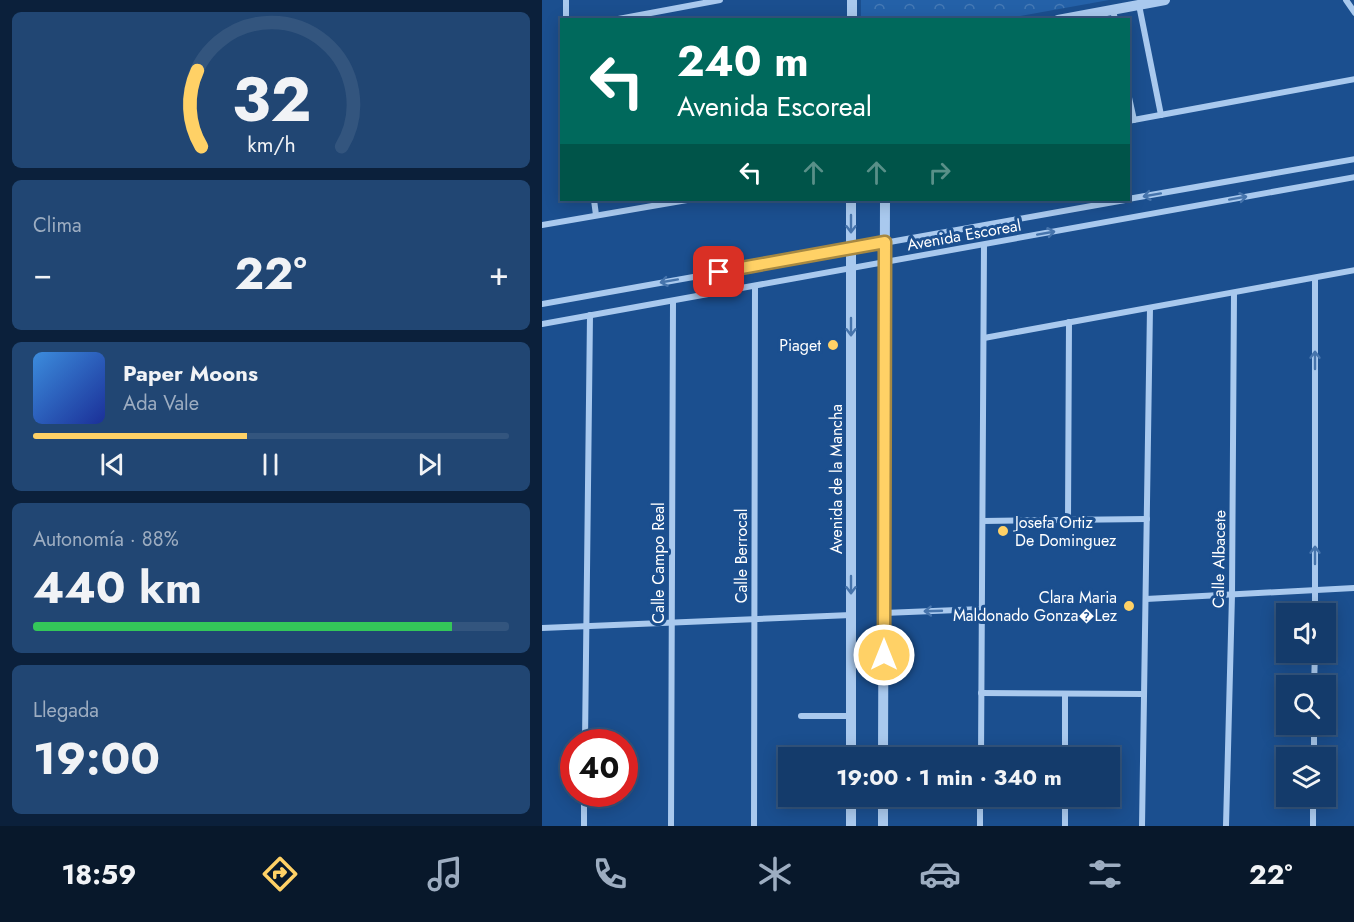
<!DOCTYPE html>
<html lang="es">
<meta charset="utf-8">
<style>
body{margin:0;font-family:Jost,sans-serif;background:#214673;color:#f1f3f6;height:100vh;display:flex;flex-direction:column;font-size:22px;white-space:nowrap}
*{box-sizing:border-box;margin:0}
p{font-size:20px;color:#9dadc1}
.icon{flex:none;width:33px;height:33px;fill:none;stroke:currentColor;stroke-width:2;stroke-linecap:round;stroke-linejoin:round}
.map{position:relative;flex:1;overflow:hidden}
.side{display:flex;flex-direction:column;gap:12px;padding:12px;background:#0b203b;width:542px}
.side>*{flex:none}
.banner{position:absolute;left:18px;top:18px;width:570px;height:183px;border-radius:0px;box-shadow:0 3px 15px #0003,0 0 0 2px #33557e;background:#00695c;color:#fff;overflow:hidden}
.controls{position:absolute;left:734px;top:603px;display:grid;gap:12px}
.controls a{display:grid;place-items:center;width:60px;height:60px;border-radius:0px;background:#143b6b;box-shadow:0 3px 15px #0003,0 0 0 2px #33557e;font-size:30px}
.speed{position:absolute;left:18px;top:729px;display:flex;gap:12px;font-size:30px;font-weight:700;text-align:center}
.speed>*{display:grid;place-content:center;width:78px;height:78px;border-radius:50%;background:#143b6b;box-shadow:0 3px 15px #0003,0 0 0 2px #33557e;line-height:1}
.speed .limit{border:9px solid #d22;background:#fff;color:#111}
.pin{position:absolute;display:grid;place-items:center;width:51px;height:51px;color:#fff;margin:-26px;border-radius:12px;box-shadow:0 3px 9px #0006}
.me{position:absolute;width:66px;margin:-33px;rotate:0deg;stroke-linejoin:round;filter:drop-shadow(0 0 4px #0008)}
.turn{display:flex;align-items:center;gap:21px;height:126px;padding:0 18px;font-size:27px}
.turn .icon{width:78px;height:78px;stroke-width:2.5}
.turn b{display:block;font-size:42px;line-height:51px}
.lanes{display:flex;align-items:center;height:57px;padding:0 18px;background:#0003;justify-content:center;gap:30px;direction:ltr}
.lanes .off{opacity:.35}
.big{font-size:45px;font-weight:700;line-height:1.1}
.side .widget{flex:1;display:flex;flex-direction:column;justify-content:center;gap:9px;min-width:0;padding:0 21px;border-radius:9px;background:#214673}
.side .dial{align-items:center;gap:0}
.dial svg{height:156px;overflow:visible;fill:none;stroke:#33557e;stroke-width:7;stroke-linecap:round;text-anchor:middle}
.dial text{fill:#f1f3f6;stroke:none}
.song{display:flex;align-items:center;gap:18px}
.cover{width:72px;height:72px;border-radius:9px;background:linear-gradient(135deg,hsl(210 70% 55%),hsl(230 70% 35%))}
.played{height:6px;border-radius:3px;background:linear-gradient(90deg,#ffd166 45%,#33557e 45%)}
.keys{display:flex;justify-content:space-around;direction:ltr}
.heat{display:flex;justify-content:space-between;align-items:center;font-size:33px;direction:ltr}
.charge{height:9px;border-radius:4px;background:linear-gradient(90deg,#34c759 88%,#33557e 0)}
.trip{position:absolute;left:236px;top:747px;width:342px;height:60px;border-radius:0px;background:#143b6b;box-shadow:0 3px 15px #0003,0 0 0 2px #33557e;font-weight:700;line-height:60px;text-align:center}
.dock{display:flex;height:96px;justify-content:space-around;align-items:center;background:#08182b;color:#9dadc1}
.dock .icon{width:42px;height:42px}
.dock .current{color:#ffd166}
.dock b{font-size:27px;color:#f1f3f6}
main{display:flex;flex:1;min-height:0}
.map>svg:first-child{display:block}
.park{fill:url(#park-crowns)}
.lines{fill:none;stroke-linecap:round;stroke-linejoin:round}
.minor{stroke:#a9c9ee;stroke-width:6}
.tertiary{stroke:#a9c9ee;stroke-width:10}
.oneway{stroke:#4674ac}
.route-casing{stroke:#a68842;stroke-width:15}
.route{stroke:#ffd166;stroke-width:10}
.poi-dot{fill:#ffd166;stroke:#1b4f8f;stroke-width:2}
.labels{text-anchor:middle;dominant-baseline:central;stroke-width:6;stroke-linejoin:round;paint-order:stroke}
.street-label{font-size:16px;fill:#fff;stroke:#1b4f8f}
.poi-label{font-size:16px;fill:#fff;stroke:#1b4f8f;text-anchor:end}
</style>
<main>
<section class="side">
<div class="widget dial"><svg viewBox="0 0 100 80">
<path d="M14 69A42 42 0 1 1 86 69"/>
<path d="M14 69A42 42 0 0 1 12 30" stroke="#ffd166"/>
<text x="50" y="56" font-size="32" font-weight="700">32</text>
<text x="50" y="72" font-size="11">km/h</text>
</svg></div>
<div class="widget"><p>Clima</p>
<div class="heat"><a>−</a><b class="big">22°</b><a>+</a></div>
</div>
<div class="widget">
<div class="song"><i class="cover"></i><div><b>Paper Moons</b><p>Ada Vale</p></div></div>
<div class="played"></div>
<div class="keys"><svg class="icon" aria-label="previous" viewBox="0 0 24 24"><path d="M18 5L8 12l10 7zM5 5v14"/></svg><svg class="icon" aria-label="pause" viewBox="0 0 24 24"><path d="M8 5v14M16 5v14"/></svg><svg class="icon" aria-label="next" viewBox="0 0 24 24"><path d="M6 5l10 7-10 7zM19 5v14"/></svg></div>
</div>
<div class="widget"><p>Autonomía · 88%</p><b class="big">440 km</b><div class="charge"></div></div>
<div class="widget"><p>Llegada</p><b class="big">19:00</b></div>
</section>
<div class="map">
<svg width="813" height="826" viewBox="0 0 813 826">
<defs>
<pattern id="park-crowns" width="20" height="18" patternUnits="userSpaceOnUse" patternTransform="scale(1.5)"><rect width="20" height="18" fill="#2461a8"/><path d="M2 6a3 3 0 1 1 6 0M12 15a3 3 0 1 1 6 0" fill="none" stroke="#4579b5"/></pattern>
</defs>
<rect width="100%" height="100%" fill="#1b4f8f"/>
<polygon class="park" points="319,0 567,0 462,19 319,19"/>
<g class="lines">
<g class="minor">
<polyline points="804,0 813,13"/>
<polyline points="597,5 619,115"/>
<polyline points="571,9 573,20"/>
<polyline points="24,20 24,0"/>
<polyline points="71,20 178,0"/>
<polyline points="586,93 592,120"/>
<polyline points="586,121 813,79"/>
<polyline points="586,199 813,159"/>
<polyline points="52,200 54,215"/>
<polyline points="0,225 145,200"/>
<polyline points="773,278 773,614"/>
<polyline points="0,304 583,200"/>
<polyline points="0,324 813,177"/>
<polyline points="442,338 813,270"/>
<polyline points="526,520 527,322"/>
<polyline points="441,521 605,519"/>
<polyline points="604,599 813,588"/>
<polyline points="342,613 440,609"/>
<polyline points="0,628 309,615"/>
<polyline points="772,686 773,652"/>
<polyline points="439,693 602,694"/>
<polyline points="259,716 309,716"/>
<polyline points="43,742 48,315"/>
<polyline points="439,758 442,245"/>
<polyline points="523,758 523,694"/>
<polyline points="772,758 772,724"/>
<polyline points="42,826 42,794"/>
<polyline points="129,826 131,301"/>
<polyline points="212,826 213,286"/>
<polyline points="438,826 438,796"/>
<polyline points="523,826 523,796"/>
<polyline points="600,826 608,308"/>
<polyline points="684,826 690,595 692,293"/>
<polyline points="771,826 771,796"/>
</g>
<g class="tertiary">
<polyline points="310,20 310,0"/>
<polyline points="516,20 623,0"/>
<polyline points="309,758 309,200"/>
<polyline points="341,758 343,200"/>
<polyline points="309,796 309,826"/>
<polyline points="341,826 341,796"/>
</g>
</g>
<defs><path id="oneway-shaft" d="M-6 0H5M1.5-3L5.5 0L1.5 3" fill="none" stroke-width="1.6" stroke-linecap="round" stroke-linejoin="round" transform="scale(1.5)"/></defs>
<g class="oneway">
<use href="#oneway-shaft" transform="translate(610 195) rotate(170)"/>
<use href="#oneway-shaft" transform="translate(696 198) rotate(-10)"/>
<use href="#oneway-shaft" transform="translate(309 224) rotate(90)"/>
<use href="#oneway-shaft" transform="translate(504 233) rotate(-10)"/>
<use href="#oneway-shaft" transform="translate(127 281) rotate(170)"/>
<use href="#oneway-shaft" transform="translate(309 327) rotate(90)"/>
<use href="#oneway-shaft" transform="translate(773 360) rotate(-90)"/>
<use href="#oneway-shaft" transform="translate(773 555) rotate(-90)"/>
<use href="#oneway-shaft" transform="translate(309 585) rotate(90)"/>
<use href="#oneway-shaft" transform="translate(391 611) rotate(178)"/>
</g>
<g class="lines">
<g class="route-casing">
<polyline id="route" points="177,272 343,242 342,655"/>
</g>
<use href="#route" class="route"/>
</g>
<g class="poi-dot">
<circle cx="291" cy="345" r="6"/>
<circle cx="461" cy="531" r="6"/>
<circle cx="587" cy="606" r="6"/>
</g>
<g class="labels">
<g class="street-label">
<text transform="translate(422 235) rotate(-10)">Avenida Escoreal</text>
<text transform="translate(294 479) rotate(-90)">Avenida de la Mancha</text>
<text transform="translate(199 556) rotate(-90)">Calle Berrocal</text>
<text transform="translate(677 559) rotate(-89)">Calle Albacete</text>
<text transform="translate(116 563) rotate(-90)">Calle Campo Real</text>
</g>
<g class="poi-label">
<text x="279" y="345">Piaget</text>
<text x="473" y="522" text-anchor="start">Josefa Ortiz<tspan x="473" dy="18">De Dominguez</tspan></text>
<text x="575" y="597">Clara Maria<tspan x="575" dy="18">Maldonado Gonza�Lez</tspan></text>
</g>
</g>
</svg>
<div class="controls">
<a><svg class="icon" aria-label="sound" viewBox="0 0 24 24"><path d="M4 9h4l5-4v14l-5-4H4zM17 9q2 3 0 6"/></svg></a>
<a><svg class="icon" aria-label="search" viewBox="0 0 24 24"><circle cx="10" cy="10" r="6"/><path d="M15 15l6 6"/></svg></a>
<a><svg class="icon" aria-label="layers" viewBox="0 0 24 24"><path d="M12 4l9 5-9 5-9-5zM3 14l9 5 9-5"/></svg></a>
</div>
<div class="speed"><div class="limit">40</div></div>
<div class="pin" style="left:177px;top:272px;background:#d93025"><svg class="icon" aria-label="arrive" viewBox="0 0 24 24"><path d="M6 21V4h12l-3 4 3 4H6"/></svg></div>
<svg class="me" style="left:342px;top:655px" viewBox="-20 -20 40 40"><circle r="17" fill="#ffd166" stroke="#fff" stroke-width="3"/><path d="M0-11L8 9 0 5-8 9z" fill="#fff"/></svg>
<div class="trip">19:00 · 1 min · 340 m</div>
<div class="banner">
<div class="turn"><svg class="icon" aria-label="left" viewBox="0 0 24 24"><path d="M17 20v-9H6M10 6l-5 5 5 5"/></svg><div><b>240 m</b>Avenida Escoreal</div></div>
<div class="lanes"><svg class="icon" aria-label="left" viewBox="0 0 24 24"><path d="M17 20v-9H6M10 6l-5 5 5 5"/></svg><svg class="icon off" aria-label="ahead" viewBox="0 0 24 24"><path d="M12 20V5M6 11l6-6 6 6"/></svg><svg class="icon off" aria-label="ahead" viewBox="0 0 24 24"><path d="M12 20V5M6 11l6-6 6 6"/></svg><svg class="icon off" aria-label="right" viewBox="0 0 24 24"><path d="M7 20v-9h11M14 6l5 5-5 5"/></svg></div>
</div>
</div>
</main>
<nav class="dock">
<b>18:59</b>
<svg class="icon current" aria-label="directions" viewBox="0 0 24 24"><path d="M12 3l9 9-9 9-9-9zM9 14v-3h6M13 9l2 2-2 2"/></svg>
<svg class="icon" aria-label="music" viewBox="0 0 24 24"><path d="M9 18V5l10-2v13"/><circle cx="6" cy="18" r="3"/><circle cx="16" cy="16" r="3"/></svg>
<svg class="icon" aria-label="phone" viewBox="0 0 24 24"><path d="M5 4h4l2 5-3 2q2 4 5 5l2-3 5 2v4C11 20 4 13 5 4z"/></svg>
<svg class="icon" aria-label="climate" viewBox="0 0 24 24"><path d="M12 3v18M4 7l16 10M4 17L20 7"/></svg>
<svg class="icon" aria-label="car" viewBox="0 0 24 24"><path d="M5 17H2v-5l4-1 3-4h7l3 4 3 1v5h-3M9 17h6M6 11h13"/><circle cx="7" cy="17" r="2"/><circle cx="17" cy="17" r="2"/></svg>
<svg class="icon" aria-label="filters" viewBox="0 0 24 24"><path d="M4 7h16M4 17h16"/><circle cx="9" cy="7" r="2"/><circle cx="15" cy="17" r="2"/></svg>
<b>22°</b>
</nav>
